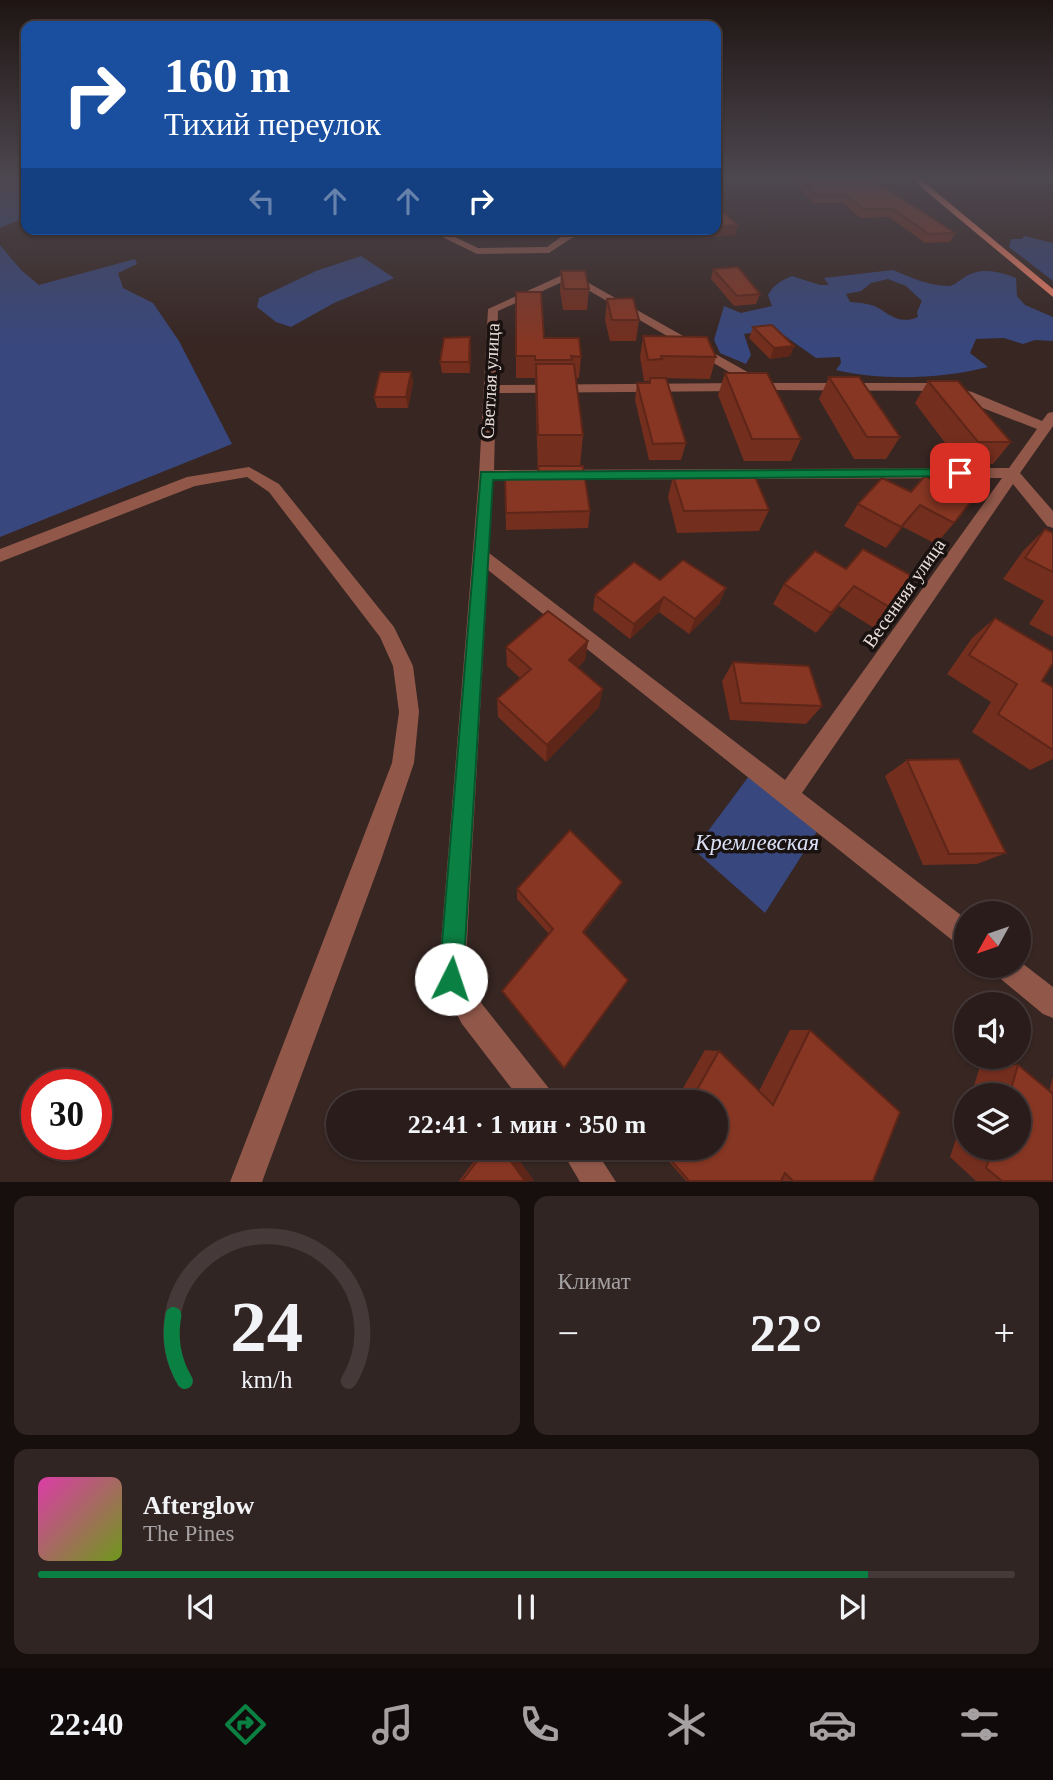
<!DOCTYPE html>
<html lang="ru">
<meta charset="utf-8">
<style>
body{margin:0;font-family:Georgia,serif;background:#312523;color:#f1f3f6;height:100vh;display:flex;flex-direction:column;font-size:26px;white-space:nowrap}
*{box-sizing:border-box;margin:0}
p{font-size:23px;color:#a5a1a2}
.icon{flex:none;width:38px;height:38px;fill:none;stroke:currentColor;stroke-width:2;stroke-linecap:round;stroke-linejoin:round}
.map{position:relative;height:1182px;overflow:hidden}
.side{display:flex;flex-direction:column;gap:14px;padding:14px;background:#170f0e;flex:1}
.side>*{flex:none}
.top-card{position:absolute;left:21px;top:21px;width:700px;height:214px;border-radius:14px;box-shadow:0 2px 5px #0004,0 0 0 2px #453a39;background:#1a4fa0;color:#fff;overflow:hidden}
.needle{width:46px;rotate:230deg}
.tools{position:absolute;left:954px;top:901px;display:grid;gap:14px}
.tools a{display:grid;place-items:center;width:77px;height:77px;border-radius:50%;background:#291c1a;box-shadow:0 2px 5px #0004,0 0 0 2px #453a39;font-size:35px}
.speed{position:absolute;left:21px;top:1069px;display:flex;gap:14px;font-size:35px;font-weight:700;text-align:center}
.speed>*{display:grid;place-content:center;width:91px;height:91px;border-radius:50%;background:#291c1a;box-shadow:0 2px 5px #0004,0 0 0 2px #453a39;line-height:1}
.speed .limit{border:10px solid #d22;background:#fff;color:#111}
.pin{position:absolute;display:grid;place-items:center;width:60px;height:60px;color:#fff;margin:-30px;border-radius:14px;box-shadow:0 4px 10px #0006}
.me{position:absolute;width:77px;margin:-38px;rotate:4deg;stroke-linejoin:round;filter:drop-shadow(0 0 5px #0008)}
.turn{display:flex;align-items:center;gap:24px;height:147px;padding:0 28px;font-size:32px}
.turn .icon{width:91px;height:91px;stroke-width:2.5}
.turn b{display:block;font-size:49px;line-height:60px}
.lanes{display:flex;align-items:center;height:66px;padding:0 28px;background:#0003;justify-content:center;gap:35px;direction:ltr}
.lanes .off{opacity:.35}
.big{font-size:52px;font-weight:800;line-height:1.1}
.side .tile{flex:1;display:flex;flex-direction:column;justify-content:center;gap:10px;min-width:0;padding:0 24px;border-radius:14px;background:#312523}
.side .dial{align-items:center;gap:0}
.dial svg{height:182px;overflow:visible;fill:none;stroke:#453a39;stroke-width:7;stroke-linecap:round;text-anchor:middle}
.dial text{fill:#f1f3f6;stroke:none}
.song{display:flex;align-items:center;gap:21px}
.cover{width:84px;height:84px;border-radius:10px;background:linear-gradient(135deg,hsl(320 70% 55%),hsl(80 70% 35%))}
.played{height:7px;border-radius:4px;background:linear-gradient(90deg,#0b8043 85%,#453a39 85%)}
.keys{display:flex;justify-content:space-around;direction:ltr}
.heat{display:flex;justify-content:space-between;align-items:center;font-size:38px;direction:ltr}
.side .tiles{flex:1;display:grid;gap:14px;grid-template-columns:1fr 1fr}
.tile:last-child{grid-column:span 2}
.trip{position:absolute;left:326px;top:1090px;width:402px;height:70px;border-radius:35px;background:#291c1a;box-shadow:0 2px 5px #0004,0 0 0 2px #453a39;font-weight:800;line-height:70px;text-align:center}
.tabs{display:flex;height:112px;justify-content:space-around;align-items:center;background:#100b0a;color:#a5a1a2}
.tabs .icon{width:49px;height:49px}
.tabs .current{color:#0b8043}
.tabs b{font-size:32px;color:#f1f3f6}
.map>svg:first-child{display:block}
.green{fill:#38477d;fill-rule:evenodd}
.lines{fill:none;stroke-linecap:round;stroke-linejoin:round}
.minor{fill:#91584a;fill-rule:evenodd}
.major{fill:#f68165;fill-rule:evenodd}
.wall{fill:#732e1e}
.shaded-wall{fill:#5e2618}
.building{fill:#863623;stroke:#5e2618;stroke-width:2}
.route{fill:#0b8043;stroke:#07532c;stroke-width:2}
.labels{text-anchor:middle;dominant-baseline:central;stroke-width:7;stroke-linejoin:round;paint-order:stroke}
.street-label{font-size:19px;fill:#eadedb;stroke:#191210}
.near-park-label{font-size:23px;font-style:italic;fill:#dae1f6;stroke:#191210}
</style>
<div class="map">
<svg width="1053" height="1182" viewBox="0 0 1053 1182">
<rect width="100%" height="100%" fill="#372622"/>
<g class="green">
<polygon points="0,177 26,177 26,217 0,228"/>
<polygon points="1024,236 1053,243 1053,285 1052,280 1009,247 1011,239 1022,239"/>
<polygon points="0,245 21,270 39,285 135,259 137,264 118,273 123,288 153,303 179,341 232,444 0,537"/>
<polygon points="361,256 394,278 334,303 291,327 276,322 257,307 259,298 316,271"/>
<path d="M893,270C910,277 929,286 948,286C954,286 957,282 962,279C979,266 998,271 1016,278L1017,296L1025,305L1053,317V341L1035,340L1023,344L1004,338L976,339L970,353L988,367C941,379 883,381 836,370L841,363L840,357L816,358L775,329L744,334L751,355L746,364L720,353L714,340L724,306L741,313L772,306L768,295C774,284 781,281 792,276L820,285H829L824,278ZM888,279L906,286L922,301L917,312L918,317C902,324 892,317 880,309C871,303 860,303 850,302L846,294L861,291L871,283Z"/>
<polygon points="749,776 818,830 765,913 694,850"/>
</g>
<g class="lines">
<g class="minor">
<polygon points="950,177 959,177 960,178 956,180"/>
<polygon points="426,229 438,229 478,248 547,247 561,237 545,229 557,229 568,234 582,229 596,229 570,239 549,253 477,254"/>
<path d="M569,272L767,383H940L972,392L1042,421L1048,413L1053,412V426L1020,473L1053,511V528L1047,526L1013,484L802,793L966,919V948L957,944L488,570L465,976L482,1004L551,1091L555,1102H522L462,1024L438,979L479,475L488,309ZM569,279L760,390L939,391L1037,429L1009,468L494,470L496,393L743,391L749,387L743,383L496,385L498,311ZM1002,478L785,780L489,553L493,480Z"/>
<polygon points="249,467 279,484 394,627 413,666 419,712 414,763 381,860 262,1182 230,1182 392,763 399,712 393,666 380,637 269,492 247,477 195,486 0,562 0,549 187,477"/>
<polygon points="1018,960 1053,987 1053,1018 1043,1014 996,975 992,966 1018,966"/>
<polygon points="560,1148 594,1148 616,1182 580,1182"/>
</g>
<polygon class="major" points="909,177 918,177 1053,289 1053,297"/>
</g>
<g class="wall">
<polygon points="790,177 869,177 955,233 950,242 925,243 889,217 860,218 843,203 813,203"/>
<polygon points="970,177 1053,177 1053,180 976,182"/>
<polygon points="738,225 735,235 704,238 696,229 716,229"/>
<polygon points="181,229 227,229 191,237"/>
<polygon points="713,269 760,294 756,304 734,306 711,279"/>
<polygon points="561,271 589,289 587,310 563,310 560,291"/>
<polygon points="516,292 544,338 581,357 579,378 576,378 583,435 580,466 590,511 588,528 506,530 505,478 538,477 535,378 516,378"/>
<polygon points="607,299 639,320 636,341 610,341 605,320"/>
<polygon points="753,327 794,346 790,356 770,359 749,338"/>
<polygon points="643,336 716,357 710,379 659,378 686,443 681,460 649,460 635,400 637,383 649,383 649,381 644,381 640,357"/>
<polygon points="471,348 470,373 442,373 440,362"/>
<polygon points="411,372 413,383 408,408 377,408 374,397"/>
<polygon points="725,373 801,439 791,461 744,461 718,395"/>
<polygon points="829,377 900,437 886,459 854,459 819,399"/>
<polygon points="928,381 1011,442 993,464 961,464 915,403"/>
<polygon points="673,476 769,510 759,531 677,533 668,497"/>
<polygon points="911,492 954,523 936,544 903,527 886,548 844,526 858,504"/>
<polygon points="1045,529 1053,533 1053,637 1029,624 1044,601 1003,579 1023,551"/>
<polygon points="846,569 891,608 874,628 839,606 816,633 773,604 784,584"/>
<polygon points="660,580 726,588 719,604 689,634 659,612 630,639 593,610 595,595"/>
<polygon points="995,618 1042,681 1053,687 1053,759 1030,770 972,732 991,702 947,674 972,638"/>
<polygon points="588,641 585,660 578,667 599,707 546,762 498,717 497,699 520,678 507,666 506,647"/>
<polygon points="733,662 822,706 806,724 730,720 722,681"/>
<polygon points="907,760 1006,853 977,864 923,865 885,776"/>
<polygon points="622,882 616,892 584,933 564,1068 502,991 549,934 517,899 517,889"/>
<polygon points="790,1030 810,1030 873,1181 783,1181 781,1180 781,1181 686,1181 657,1148 716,1148 716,1102 675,1102 705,1050 719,1051 759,1091"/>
<polygon points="981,1063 1018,1065 1049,1091 1053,1076 1053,1181 976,1181 950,1157 966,1109 966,1148 1018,1148 1018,1096 971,1096"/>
<polygon points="484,1148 510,1148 534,1181 459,1181"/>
</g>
<g class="shaded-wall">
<polygon points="738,225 735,235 704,238 706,229 716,229 716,227"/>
<polygon points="188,229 227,229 191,237"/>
<polygon points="470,337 471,348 470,373 469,362"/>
<polygon points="794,346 790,356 770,359 774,348"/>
<polygon points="411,372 413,383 408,408 406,397"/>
<polygon points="920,505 903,527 886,548 901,527"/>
<polygon points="854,586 839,606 816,633 831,613"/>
<polygon points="726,588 719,604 689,634 695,619"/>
<polygon points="664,597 659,612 630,639 634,624"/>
<polygon points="588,641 585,660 566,679 569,660"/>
<polygon points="603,689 599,707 546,762 547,745"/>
<polygon points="622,882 616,892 579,939 583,932"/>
<polygon points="501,1148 510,1148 534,1181 525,1181"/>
</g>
<g class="building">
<polygon points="799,177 869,177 955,233 929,234 893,209 863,209 846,195 816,195"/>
<polygon points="716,206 738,225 716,227"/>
<polygon points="738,267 760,294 737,296 713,269"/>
<polygon points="561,271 585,271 589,289 564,289"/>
<polygon points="516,292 541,292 544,338 579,338 581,357 571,356 572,360 535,360 535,356 516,356"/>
<polygon points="633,298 639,320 612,320 607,299"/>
<polygon points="772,325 794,346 774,348 753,327"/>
<polygon points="643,336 707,337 716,357 661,356 662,359 648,360"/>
<polygon points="470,337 469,362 440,362 444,338"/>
<polygon points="536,364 574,364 583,435 538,435"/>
<polygon points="380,372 411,372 406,397 374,397"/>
<polygon points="725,373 767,373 801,439 752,439"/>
<polygon points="829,377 859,377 900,437 867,437"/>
<polygon points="650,378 666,378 686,443 653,444 637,383 650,383"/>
<polygon points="928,381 958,381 1011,442 978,442"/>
<polygon points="538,466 583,466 590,511 506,513 505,478 539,477"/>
<polygon points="754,474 769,510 684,511 673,476"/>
<polygon points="925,476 973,499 954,523 920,505 901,527 858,504 882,478 911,492"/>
<polygon points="1045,529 1053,533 1053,572 1025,558"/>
<polygon points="863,549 914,577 891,608 854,586 831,613 784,584 815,551 846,569"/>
<polygon points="683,560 726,588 695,619 664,597 634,624 595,595 634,562 660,580"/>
<polygon points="548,611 588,641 569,660 603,689 547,745 497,699 531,669 506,647"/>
<polygon points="995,618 1053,652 1053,663 1042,681 1053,687 1053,750 998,714 1017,684 969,655"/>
<polygon points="733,662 809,666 822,706 741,703"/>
<polygon points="959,759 1006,853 949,854 907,760"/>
<polygon points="570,830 622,882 583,932 628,980 564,1068 502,991 553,929 517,889"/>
<polygon points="810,1030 900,1112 873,1181 793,1181 785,1173 781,1181 689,1181 663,1151 665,1148 716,1148 716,1102 690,1102 719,1051 773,1105"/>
<polygon points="1018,1065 1053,1094 1053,1181 1002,1181 986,1168 993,1148 1018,1148 1018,1096 1009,1096"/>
<polygon points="487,1148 501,1148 525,1181 462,1181"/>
</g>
<linearGradient id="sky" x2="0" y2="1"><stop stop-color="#1e1513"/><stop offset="0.52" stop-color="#4d474f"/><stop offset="1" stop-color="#4d474f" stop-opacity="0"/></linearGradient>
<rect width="1053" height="343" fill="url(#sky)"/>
<polygon class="route" points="960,469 967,473 965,476 493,480 463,979 460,988 451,991 442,988 439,979 481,472"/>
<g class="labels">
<g class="street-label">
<text transform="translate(490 381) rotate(-87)">Светлая улица</text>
<text transform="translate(904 593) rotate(-55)">Весенняя улица</text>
</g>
<g class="near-park-label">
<text x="757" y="842">Кремлевская</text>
</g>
</g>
</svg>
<div class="tools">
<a><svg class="needle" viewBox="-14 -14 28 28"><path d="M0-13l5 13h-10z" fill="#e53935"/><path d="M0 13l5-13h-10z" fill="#a5a1a2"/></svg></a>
<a><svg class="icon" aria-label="sound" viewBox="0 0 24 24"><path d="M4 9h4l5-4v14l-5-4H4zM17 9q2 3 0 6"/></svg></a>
<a><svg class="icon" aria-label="layers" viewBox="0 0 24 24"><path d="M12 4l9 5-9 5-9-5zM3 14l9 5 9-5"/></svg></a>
</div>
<div class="speed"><div class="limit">30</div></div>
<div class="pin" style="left:960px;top:473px;background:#d93025"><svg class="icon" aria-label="arrive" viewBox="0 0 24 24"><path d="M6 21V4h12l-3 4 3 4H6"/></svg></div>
<svg class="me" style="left:451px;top:979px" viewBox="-20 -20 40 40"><circle r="19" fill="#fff"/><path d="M0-13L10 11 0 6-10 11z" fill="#0b8043"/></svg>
<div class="trip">22:41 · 1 мин · 350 m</div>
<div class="top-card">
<div class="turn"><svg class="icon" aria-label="right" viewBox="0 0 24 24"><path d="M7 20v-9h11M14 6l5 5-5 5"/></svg><div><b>160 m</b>Тихий переулок</div></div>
<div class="lanes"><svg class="icon off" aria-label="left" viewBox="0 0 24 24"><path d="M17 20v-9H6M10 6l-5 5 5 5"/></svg><svg class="icon off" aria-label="ahead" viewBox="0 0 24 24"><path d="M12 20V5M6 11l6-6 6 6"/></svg><svg class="icon off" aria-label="ahead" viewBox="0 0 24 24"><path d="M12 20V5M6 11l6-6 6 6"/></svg><svg class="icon" aria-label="right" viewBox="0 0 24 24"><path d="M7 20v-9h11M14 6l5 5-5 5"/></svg></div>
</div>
</div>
<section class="side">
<div class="tiles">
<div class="tile dial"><svg viewBox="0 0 100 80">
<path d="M14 69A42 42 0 1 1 86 69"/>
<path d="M14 69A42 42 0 0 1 9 40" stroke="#0b8043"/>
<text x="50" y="56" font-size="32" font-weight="700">24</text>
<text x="50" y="72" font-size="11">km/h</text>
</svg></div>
<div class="tile"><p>Климат</p>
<div class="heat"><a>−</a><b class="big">22°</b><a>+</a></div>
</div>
<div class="tile">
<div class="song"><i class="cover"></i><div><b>Afterglow</b><p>The Pines</p></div></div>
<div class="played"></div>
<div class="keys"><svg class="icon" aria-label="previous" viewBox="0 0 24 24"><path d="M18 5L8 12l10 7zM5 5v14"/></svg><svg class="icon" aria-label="pause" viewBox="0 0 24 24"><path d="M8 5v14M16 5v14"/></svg><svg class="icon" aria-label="next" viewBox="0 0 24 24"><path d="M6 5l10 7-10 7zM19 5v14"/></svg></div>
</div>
</div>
</section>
<nav class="tabs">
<b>22:40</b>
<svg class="icon current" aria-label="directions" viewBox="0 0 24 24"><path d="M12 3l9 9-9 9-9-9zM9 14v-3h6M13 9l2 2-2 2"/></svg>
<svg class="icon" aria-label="music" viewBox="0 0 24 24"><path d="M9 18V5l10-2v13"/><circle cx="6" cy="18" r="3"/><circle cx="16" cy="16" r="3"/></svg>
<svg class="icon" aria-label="phone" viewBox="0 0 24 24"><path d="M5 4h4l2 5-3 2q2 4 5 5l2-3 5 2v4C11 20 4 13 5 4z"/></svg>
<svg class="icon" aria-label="climate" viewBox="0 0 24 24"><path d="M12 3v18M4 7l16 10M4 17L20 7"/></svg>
<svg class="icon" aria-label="car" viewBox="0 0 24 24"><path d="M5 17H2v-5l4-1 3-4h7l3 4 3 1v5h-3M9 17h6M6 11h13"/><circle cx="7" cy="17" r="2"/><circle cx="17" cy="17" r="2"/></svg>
<svg class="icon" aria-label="filters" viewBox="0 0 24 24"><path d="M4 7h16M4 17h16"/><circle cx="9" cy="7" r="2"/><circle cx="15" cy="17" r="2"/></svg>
</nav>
